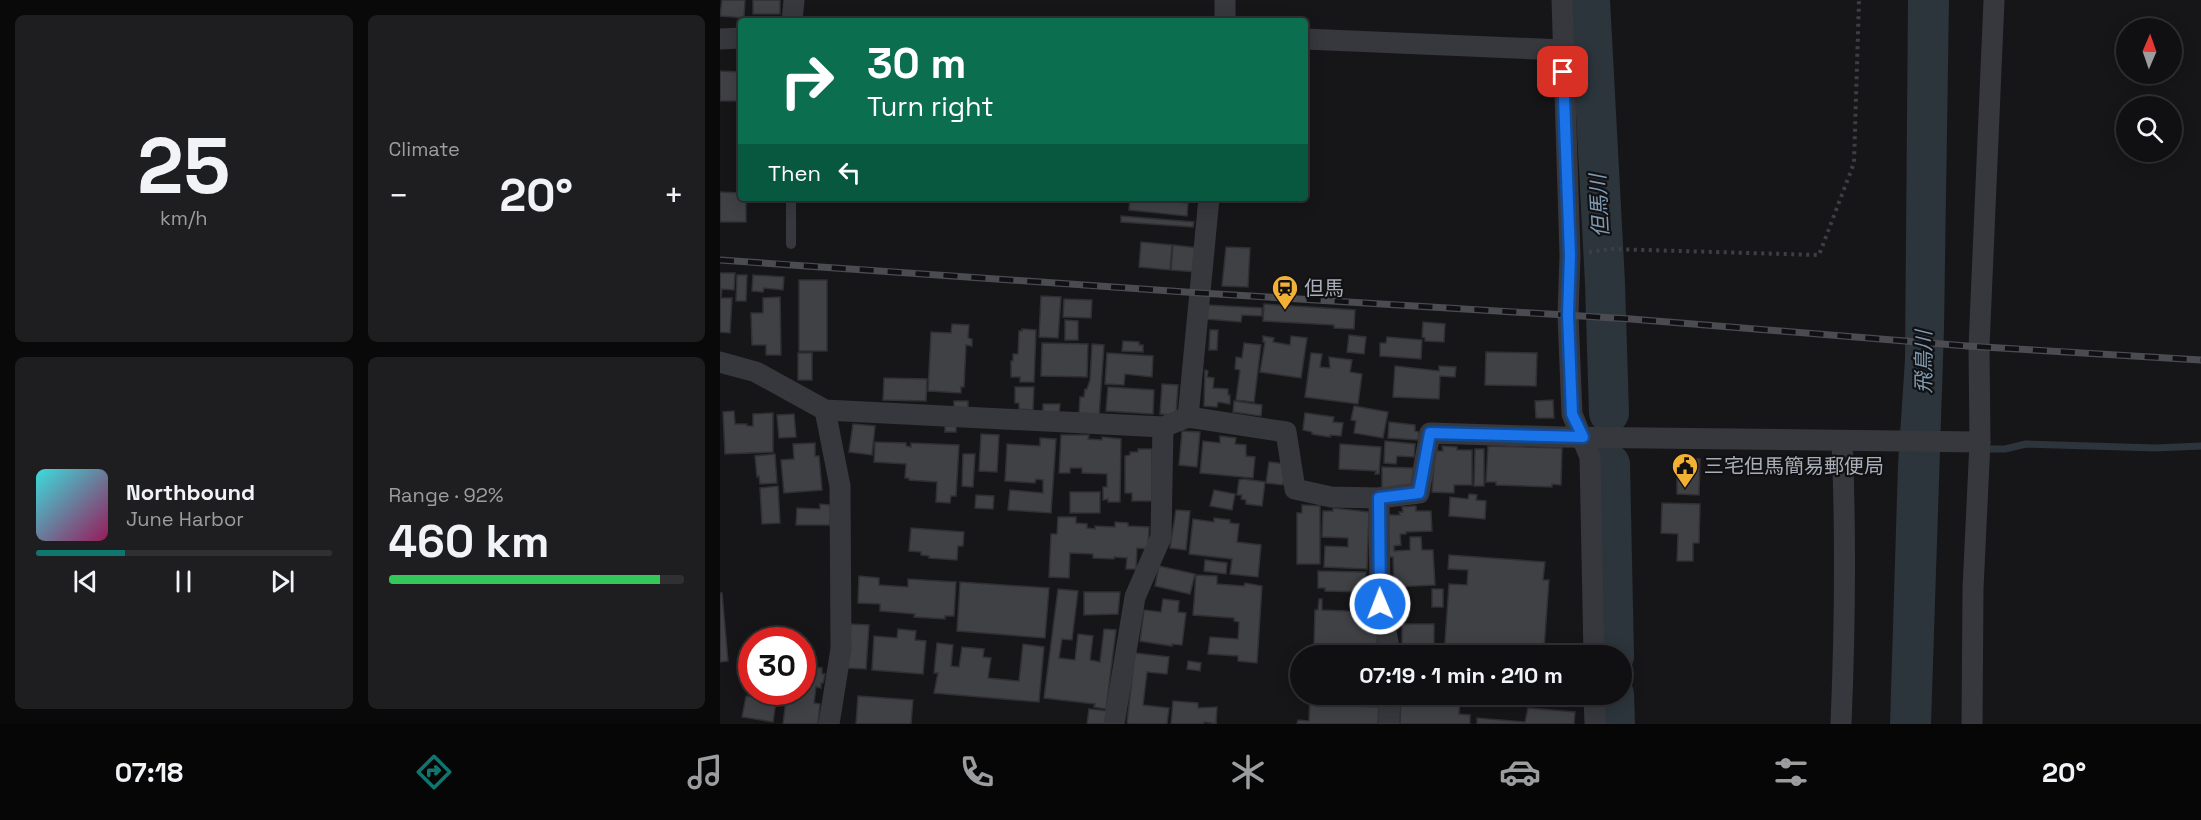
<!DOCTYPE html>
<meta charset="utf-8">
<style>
body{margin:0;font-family:"Space Grotesk","Noto Sans JP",sans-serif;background:#1e1e20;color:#f1f3f6;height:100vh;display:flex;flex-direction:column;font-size:22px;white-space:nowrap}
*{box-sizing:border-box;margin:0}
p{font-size:20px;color:#9c9d9f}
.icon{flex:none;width:33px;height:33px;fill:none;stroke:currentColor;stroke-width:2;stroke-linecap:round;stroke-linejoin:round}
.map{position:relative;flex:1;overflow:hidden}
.drawer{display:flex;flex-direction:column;gap:15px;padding:15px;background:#09090a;width:720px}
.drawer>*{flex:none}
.banner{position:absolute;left:18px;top:18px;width:570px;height:183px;border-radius:6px;box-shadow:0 3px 15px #0003,0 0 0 2px #303032;background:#0b6e4f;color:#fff;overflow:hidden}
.needle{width:39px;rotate:2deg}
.fabs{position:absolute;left:1396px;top:18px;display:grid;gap:12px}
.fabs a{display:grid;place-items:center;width:66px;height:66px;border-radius:50%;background:#101012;box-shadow:0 3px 15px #0003,0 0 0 2px #303032;font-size:30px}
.speed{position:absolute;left:18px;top:627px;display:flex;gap:12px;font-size:30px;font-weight:700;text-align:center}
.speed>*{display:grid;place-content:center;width:78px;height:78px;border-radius:50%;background:#101012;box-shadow:0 3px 15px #0003,0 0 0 2px #303032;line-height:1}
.speed .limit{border:9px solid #d22;background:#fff;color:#111}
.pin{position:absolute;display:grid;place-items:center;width:51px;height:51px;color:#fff;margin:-26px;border-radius:12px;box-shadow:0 3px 9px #0006}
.me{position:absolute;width:66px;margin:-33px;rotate:359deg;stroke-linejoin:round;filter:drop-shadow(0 0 4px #0008)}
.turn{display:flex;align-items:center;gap:21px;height:126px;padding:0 30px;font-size:27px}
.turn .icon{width:78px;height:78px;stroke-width:2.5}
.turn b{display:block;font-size:42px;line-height:51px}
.then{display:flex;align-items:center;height:57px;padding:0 30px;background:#0003;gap:12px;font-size:22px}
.big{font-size:45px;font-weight:600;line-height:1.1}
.drawer .tile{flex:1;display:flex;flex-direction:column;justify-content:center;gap:9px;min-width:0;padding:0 21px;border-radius:9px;background:#1e1e20}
.drawer .dial{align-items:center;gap:0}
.dial b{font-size:78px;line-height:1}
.song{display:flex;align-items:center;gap:18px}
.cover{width:72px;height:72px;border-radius:9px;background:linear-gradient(135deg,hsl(180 70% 55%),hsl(330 70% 35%))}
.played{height:6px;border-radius:3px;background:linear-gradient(90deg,#0f766e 30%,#303032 30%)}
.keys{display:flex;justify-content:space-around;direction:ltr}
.heat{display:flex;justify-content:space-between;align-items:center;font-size:33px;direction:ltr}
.charge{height:9px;border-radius:4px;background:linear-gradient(90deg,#34c759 92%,#303032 0)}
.drawer .tiles{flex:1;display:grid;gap:15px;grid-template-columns:repeat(2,1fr)}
.trip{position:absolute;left:570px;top:645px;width:342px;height:60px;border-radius:30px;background:#101012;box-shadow:0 3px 15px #0003,0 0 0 2px #303032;font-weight:600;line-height:60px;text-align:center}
.tabs{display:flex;height:96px;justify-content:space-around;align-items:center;background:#060607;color:#9c9d9f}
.tabs .icon{width:42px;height:42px}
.tabs .active{color:#0f766e}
.tabs b{font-size:27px;color:#f1f3f6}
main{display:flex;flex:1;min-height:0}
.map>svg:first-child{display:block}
.water{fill:#2c353c}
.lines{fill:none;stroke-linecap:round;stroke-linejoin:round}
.stream{stroke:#2c353c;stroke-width:7}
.river{stroke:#2c353c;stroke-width:40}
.building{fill:#404145;stroke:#303034;stroke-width:1.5}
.path{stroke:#3d3f44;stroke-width:4;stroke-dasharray:3 4.5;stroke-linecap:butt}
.service{stroke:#37383d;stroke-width:10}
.minor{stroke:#37383d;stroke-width:21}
.rail-casing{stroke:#4a4c52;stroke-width:7}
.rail{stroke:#111113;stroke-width:4.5;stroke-dasharray:14;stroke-linecap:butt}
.route-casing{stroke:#114b97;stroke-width:15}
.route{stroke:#1a73e8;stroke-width:10}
.labels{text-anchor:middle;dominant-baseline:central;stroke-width:4.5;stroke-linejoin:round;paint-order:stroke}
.poi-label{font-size:20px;fill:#a8adb8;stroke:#111113;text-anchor:start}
.water-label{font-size:21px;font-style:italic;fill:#7f9bb3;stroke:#111113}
</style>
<main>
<section class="drawer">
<div class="tiles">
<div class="tile dial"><b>25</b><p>km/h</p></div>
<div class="tile"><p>Climate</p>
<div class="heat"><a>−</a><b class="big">20°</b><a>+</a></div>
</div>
<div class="tile">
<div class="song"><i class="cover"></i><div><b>Northbound</b><p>June Harbor</p></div></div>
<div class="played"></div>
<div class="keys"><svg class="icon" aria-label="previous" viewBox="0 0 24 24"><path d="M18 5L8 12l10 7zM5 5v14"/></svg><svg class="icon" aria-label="pause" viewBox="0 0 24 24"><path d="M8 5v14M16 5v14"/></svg><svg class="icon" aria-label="next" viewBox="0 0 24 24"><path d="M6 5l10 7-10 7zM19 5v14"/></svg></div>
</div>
<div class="tile"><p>Range · 92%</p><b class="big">460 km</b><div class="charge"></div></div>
</div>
</section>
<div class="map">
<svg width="1481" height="724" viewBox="0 0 1481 724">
<rect width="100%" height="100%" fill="#161618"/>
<polygon class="water" points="1188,0 1229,0 1224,328 1211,724 1170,724 1178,465 1185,360"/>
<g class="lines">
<polyline class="stream" points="1262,449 1285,449 1306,444 1435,448 1481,446"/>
<g class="river">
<polyline points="870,0 885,283 889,413"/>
<polyline points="890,464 894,656"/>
<polyline points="894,694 895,724"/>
</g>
</g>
<g class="building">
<polygon points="2,0 25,0 24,18 0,16"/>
<rect x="33" y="0" width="27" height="14"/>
<polygon points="0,71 21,72 21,101 0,101"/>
<polygon points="0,192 21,193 21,198 26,198 26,222 0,222"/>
<polygon points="410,198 468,203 467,216 409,210"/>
<polygon points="401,216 474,222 473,227 401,222"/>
<polygon points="421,242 452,245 450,270 419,267"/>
<polygon points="453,245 479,248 476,272 451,270"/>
<polygon points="506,247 530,248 528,287 502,286"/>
<polygon points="0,273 15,273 14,290 2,289 1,298 12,298 10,333 0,332"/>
<polygon points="17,275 27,275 26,301 16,301"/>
<polygon points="33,275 64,277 63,290 44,288 43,292 32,291"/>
<rect x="79" y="280" width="28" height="71"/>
<polygon points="321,296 341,297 338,338 319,337"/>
<polygon points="60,297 61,355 46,355 46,345 32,345 31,313 43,313 43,298"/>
<polygon points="344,299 372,300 371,318 343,317"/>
<polygon points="544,304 635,310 634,329 614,328 614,325 543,321"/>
<polygon points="487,305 542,308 542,316 522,315 521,322 486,319"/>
<polygon points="345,320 358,321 358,340 345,340"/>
<polygon points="703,322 725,324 724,342 705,341 705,338 702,337"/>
<polygon points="232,324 249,325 248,338 252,339 252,346 246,345 244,387 241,387 241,393 208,391 211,332 231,333"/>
<polygon points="302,329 316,330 314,382 300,382 300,377 291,377 291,361 293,361 293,354 298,354 299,331 302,331"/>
<polygon points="490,330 498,330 497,350 489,350"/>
<polygon points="629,335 646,337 644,354 627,352"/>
<polygon points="543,336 554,338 553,342 570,345 571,336 587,338 581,378 540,372 545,342 543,342"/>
<polygon points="667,337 702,340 701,359 660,356 660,343 666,343"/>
<polygon points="403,341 419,342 419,345 423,345 423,352 402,351"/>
<polygon points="322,343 368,344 367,377 321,376"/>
<polygon points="524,343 541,345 534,402 516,400 520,370 515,369 516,357 522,358"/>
<polygon points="372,344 384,345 379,417 359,414 360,397 364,397 365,389 367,389 370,380"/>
<polygon points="766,352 817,353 816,386 765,385"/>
<rect x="78" y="353" width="14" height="27"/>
<polygon points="387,353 433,356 432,377 405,374 404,385 385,384"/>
<polygon points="591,353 602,354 600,367 610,368 609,357 632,360 630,372 642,374 638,404 585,397"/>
<polygon points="675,366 719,371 719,366 736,367 735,377 720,376 719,399 673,397"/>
<polygon points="485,370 488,371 487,377 494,378 493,388 508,389 508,395 510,395 510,404 498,402 497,407 484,406"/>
<polygon points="164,378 207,379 206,401 163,400"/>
<polygon points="442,384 458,385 456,415 440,414"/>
<polygon points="295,387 314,387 313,410 299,409 299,403 295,403"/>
<polygon points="388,387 434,390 433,414 386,411"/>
<polygon points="833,400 834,418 816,418 815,401"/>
<rect x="234" y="401" width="14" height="7"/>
<polygon points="514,401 542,405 541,416 513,412"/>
<polygon points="323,404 340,404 339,414 323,414"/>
<polygon points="634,406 668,412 663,438 634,433 636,421 631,420"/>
<polygon points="14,411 15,424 27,424 27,426 33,426 33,414 53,413 53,452 5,454 3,412"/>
<polygon points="585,413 614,417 613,422 623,423 621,436 610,435 610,437 592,434 592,432 583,430"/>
<polygon points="74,414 76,437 59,438 57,415"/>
<polygon points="669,422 695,425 695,431 699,432 698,440 668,438"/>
<polygon points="133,424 155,426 152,455 129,452"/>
<rect x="225" y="426" width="11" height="6"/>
<polygon points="462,431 480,432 477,467 459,465"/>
<polygon points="261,434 279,435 277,472 259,471"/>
<polygon points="341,435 369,435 368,439 382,440 382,437 401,439 400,502 388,502 388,499 383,500 383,487 387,487 387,474 362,473 362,468 350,468 350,473 339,473"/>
<polygon points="500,436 516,438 515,444 526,445 526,456 535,457 533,478 480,473 483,441 500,443"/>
<polygon points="320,438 336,439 331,513 288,510 290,490 323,493 323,480 316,479 315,483 285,481 287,444 320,446"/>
<polygon points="665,441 695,444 694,457 677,456 676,464 664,463"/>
<polygon points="155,442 186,443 186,446 191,447 191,443 239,445 236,496 231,496 230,503 216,502 217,482 189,480 189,478 185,478 186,464 154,462"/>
<polygon points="95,443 95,456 99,456 102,490 64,493 61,460 74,459 73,444"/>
<polygon points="620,444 661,447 659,474 655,474 656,471 619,469"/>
<polygon points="722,446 737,447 737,450 752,450 752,485 734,485 734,493 712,492 715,451 723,451"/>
<polygon points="768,446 842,448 841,485 832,484 832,487 776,485 776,482 766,482"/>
<polygon points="418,449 432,449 432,501 412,501 412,493 405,493 405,456 410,455 410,452 418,452"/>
<polygon points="755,449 764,449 764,486 754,486"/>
<polygon points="55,454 57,483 40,484 39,476 37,477 35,456"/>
<polygon points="243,454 255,454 253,487 242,486"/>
<polygon points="957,458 980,459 979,495 957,494"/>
<polygon points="549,462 566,464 563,485 546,483"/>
<polygon points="662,467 693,468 692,489 662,488"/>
<polygon points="524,479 545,482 542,506 526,504 526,500 521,499 522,495 517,495 519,480"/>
<polygon points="58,486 60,523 42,524 40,488"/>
<polygon points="494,490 515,494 512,510 490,506"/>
<rect x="350" y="492" width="30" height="21"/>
<polygon points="749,494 757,495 756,500 766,501 765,519 729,516 730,497 748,499"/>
<polygon points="256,495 274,496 273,509 255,508"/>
<polygon points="942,503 980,504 979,543 973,543 973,561 957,561 958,534 941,533"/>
<polygon points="100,504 110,505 110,525 76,525 77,508 100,509"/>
<polygon points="582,505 600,506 600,564 577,564 577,513 582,513"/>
<polygon points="696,506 696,511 711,511 712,531 686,532 686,534 680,534 681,545 674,546 674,551 690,550 690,537 701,537 702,550 713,550 715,585 674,587 673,557 669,557 667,515 680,515 679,512 683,512 682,507"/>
<polygon points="613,508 649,512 647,569 604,567 605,546 628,547 628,538 602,537 603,511 613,511"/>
<polygon points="456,510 470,511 466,550 450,548"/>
<polygon points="338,517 356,517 356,523 367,524 367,528 375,529 375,526 395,527 395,522 408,523 408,526 429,527 428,549 417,548 416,569 406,569 407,558 394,557 394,559 373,558 373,554 350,553 349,578 329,577 331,534 337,534"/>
<polygon points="494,518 510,520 510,523 519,524 517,542 541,545 538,577 510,574 512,559 469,554 473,519 494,522"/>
<polygon points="191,528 244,532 243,546 238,546 237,560 209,558 209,556 201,555 201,552 189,551"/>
<polygon points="729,555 825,562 823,580 829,580 824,649 805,648 805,656 724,656 729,584 747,585 748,570 728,569"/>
<polygon points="485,560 507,563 506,574 484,571"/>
<polygon points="439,566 475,574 470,594 435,586"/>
<polygon points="598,571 646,572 645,592 605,591 605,588 598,588"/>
<polygon points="476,575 497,576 497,584 524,586 525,583 542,586 537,663 518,661 518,656 488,654 490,637 518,639 519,622 514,621 514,618 473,615"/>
<polygon points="139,576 159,578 159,585 188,587 188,579 236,582 234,616 225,616 225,619 194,617 195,614 160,611 160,604 138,603"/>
<polygon points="240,582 329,588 325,638 237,631"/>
<polygon points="338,589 358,591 352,640 342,639 339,658 355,660 358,634 373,636 370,660 380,662 384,629 396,630 386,709 374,707 375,704 324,698"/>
<rect x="712" y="589" width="11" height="18"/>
<polygon points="364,592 400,592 398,614 364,615"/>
<polygon points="0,593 2,593 8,661 0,662"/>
<polygon points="443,599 459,601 458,612 466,613 462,645 452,644 452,646 420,641 424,610 441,612"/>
<polygon points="599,599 602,599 602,610 653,612 653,627 658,627 657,644 660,646 594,644 595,610 598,610"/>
<polygon points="130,624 149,625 146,669 127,668"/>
<rect x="682" y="624" width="32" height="32"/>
<polygon points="178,629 196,631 195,640 206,641 203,674 152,670 154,636 177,638"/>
<polygon points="217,643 233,645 231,666 239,667 242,647 264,649 263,657 271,658 268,678 299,681 303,644 324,647 319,702 214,693 218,673 214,673"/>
<polygon points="660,649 660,656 650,656 649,650"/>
<polygon points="845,652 845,656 813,656 813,653"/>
<polygon points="415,653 449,657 447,674 427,672 423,705 449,708 447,724 408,724 407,722"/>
<polygon points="468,661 481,663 480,671 467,669"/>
<polygon points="82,666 102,668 102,674 105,674 103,683 101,683 101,688 96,687 94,703 100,704 98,724 63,724 67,692 82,692"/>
<polygon points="46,694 57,695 53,722 22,717 26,696 45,699"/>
<polygon points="590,694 609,694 608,705 659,707 658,724 577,724 578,720 589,721"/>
<polygon points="615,694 659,694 657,695 656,706 615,701"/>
<polygon points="681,694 740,698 739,714 750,715 750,724 680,724"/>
<polygon points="138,696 193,700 191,724 136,724"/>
<polygon points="453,701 478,703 478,708 497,707 496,724 484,722 484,724 451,724"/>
<polygon points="808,708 855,712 854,724 757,724 757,718 805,722"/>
<polygon points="369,709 387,711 385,724 367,724"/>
</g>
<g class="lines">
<polyline class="path" points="869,252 890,249 1099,255 1134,163 1139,0"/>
<polyline class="service" points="71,198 71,244"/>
<g class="minor">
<polyline points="842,0 850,255 848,315 852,414 870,457 874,656"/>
<polyline points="72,21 74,0"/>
<polyline points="505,21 505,0"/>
<polyline points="0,39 21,38"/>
<polyline points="585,39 842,50"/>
<polyline points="0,362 36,372 105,410 443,427 468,417 566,432 575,489 611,497 659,498 699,493 710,433 842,437 1260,442"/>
<polyline points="105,410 120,486 121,649 109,724"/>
<polyline points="468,417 489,198"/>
<polyline points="659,498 660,604 671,656"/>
<polyline points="874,694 875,724"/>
<polyline points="394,724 415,597 441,537 443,427"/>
<polyline points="669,724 670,694"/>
<path d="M1121,724C1125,629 1126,535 1122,441"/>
<polyline points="1252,724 1253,589 1260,442 1259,347 1274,0"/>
</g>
<g class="rail-casing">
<polyline id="rail" points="0,260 480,293 911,319 1247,346 1481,360"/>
</g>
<use href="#rail" class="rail"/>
</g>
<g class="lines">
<g class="route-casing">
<polyline id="route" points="660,604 659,498 699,493 710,433 863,437 852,414 848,315 850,255 843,72"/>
</g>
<use href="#route" class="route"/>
</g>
<defs>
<g id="station-pin" transform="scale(1.35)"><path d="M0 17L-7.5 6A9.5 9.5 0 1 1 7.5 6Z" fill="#f2b134" stroke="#111113"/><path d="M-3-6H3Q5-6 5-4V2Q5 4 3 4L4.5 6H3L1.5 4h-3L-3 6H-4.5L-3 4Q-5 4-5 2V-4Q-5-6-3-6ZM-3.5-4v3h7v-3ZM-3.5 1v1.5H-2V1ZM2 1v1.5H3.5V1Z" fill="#111"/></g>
<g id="civic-pin" transform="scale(1.35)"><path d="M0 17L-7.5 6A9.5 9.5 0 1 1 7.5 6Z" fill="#f2b134" stroke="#111113"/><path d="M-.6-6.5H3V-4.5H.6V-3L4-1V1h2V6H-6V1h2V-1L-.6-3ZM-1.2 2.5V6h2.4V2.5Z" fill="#111"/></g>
</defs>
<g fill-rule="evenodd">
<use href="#station-pin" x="565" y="288"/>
<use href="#civic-pin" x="965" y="466"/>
</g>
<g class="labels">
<g class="poi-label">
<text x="584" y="288">但馬</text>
<text x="984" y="466">三宅但馬簡易郵便局</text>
</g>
<g class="water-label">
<text transform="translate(879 206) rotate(-93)">但馬川</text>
<text transform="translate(1203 362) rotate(-90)">飛鳥川</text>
</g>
</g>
</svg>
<div class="fabs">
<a><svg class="needle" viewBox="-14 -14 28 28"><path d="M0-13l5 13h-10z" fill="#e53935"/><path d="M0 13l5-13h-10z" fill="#9c9d9f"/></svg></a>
<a><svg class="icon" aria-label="search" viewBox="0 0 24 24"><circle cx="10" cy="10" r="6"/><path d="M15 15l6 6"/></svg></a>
</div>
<div class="speed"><div class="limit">30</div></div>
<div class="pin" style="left:843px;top:72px;background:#d93025"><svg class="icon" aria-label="arrive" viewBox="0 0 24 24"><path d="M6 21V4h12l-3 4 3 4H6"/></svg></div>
<svg class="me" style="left:660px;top:604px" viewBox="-20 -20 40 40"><circle r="17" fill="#1a73e8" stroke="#fff" stroke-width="3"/><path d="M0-11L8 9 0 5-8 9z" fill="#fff"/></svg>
<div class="trip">07:19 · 1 min · 210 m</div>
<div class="banner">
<div class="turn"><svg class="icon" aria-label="right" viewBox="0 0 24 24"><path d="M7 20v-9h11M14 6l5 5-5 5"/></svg><div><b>30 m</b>Turn right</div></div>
<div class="then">Then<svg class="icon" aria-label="left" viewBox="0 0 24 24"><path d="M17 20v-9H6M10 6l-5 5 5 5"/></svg></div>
</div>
</div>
</main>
<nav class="tabs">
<b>07:18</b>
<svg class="icon active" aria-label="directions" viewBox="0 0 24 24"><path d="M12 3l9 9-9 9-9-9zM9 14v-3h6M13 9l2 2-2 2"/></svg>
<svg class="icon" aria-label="music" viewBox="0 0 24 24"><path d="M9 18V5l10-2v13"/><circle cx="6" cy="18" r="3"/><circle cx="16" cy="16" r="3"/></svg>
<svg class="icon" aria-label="phone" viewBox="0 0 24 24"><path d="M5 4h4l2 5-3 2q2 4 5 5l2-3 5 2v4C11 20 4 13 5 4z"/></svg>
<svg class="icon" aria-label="climate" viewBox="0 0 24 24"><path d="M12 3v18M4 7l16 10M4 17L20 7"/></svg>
<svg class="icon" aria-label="car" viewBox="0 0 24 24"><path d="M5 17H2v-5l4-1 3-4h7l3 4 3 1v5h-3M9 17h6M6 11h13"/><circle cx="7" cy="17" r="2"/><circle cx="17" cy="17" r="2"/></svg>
<svg class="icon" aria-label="filters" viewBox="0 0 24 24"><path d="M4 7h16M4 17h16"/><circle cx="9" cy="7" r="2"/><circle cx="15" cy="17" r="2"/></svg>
<b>20°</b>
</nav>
